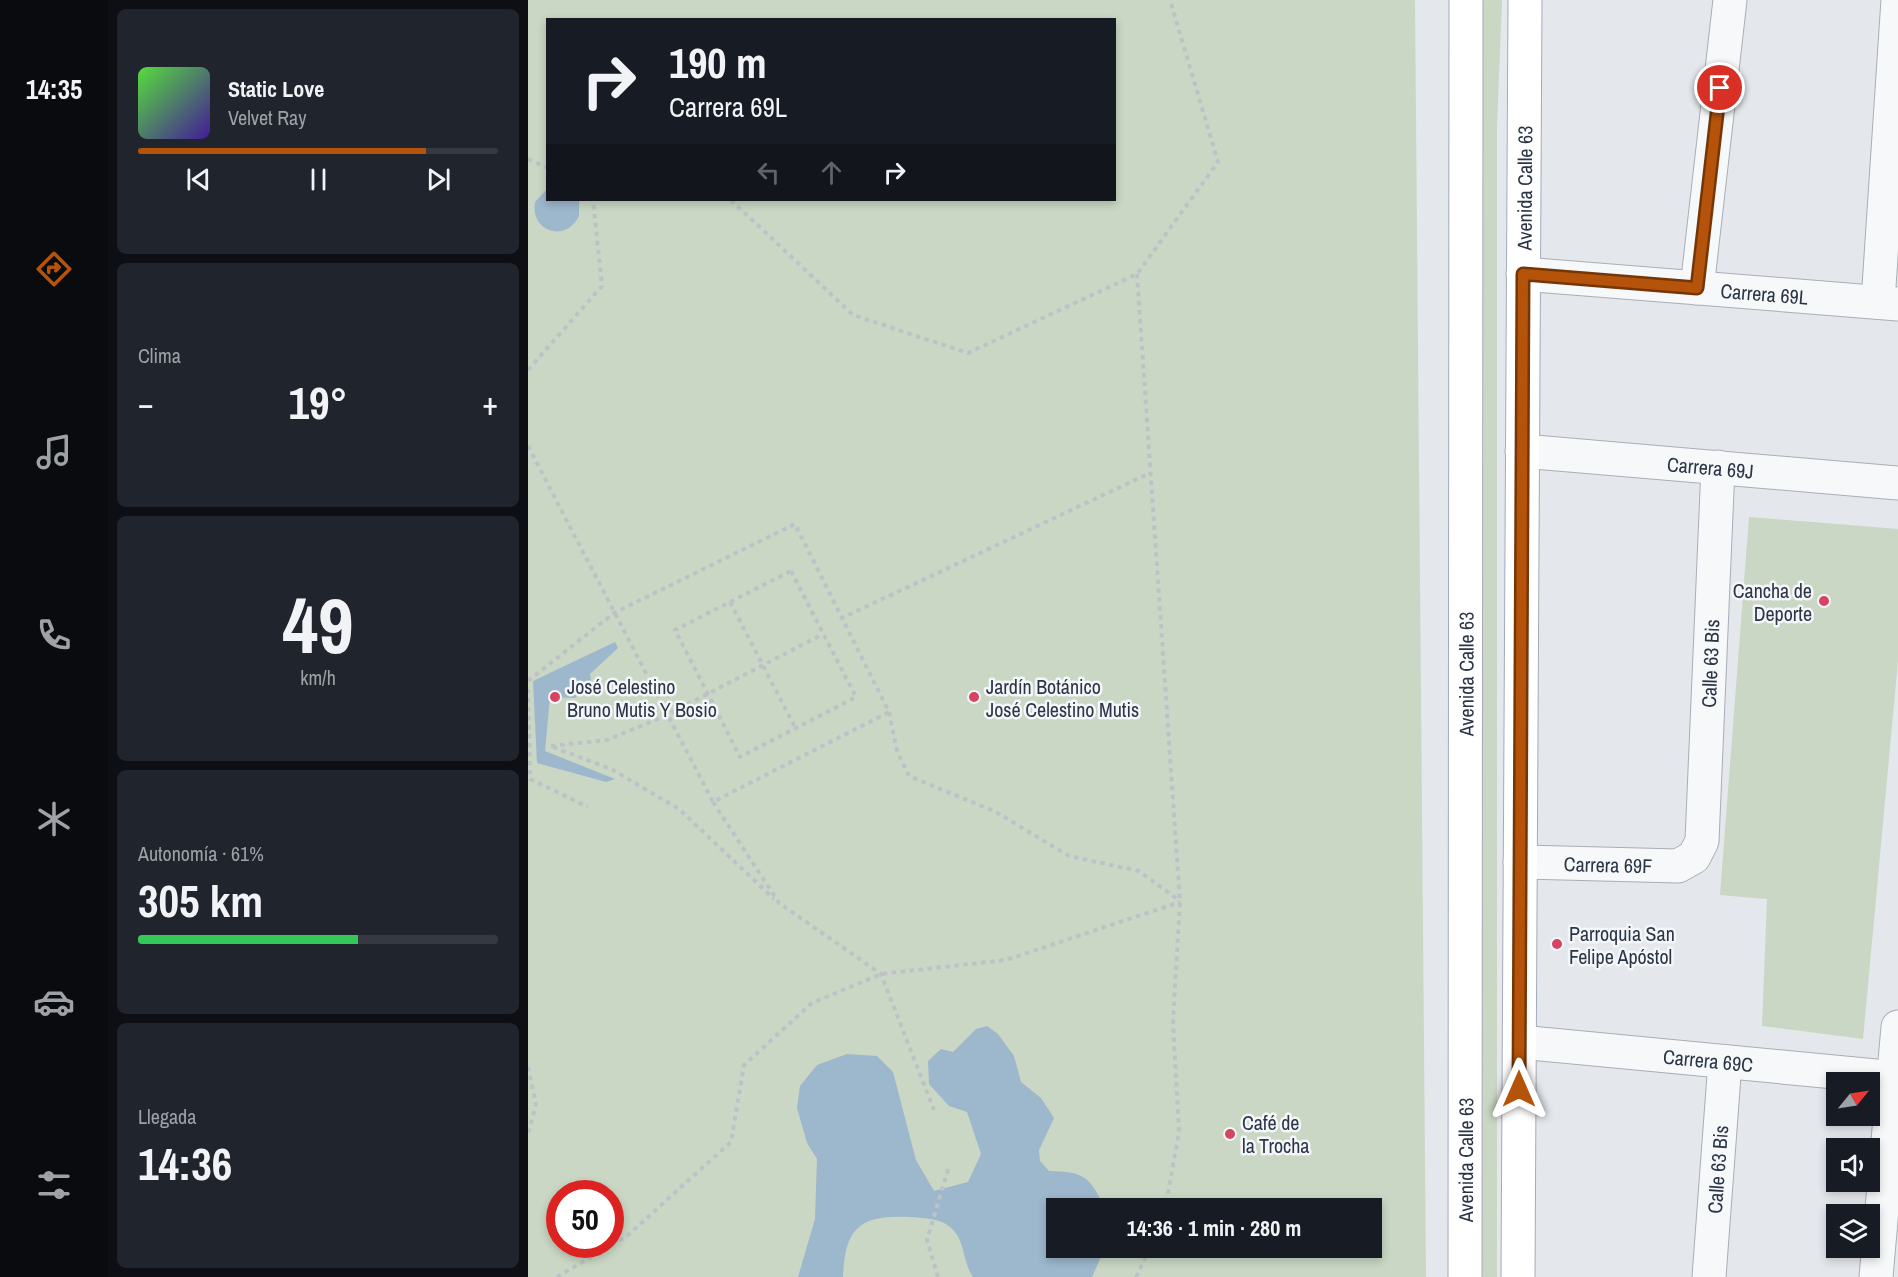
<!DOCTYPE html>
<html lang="es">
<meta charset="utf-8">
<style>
body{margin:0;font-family:"Archivo Narrow",sans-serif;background:#20242c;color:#f1f3f6;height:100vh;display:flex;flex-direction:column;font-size:22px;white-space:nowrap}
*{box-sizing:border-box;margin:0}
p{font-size:20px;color:#9ea1a6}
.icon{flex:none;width:33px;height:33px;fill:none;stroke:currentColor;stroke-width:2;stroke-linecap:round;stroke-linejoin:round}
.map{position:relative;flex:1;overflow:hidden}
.side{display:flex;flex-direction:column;gap:9px;padding:9px;background:#0d0f14;width:420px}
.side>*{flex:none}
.hud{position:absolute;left:18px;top:18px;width:570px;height:183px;border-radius:0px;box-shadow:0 3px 9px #0003;background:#171b24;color:#f1f3f6;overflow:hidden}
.needle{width:39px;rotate:60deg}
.fabs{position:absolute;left:1298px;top:1072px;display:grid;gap:12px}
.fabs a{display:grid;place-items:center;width:54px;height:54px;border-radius:0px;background:#171b24;box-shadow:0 3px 9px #0003;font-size:30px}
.speed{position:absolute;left:18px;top:1180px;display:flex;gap:12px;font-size:30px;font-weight:700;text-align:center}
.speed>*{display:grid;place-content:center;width:78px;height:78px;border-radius:50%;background:#171b24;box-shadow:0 3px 9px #0003;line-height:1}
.speed .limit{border:9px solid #d22;background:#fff;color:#111}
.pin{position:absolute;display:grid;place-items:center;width:51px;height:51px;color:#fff;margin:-26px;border:3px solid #fff;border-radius:50%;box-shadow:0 2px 6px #0007}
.me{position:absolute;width:66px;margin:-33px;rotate:0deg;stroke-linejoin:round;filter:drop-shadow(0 0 4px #0008)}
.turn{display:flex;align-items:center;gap:21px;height:126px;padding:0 24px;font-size:27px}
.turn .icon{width:78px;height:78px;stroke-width:2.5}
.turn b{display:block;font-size:42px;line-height:51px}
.lanes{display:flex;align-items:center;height:57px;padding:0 24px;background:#0003;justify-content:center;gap:30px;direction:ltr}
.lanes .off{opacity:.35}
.big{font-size:45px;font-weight:700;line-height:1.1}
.side .tile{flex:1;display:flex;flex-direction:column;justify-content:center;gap:9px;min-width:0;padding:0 21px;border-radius:9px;background:#20242c}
.side .dial{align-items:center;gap:0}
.dial b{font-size:78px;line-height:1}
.song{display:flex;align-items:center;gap:18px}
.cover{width:72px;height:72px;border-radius:9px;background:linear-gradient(135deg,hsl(110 70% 55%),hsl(260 70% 35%))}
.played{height:6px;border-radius:3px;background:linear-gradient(90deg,#b45309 80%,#363941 80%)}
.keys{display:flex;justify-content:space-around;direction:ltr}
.heat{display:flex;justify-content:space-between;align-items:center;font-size:33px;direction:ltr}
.charge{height:9px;border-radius:4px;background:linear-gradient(90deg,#34c759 61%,#363941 0)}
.trip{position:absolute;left:518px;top:1198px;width:336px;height:60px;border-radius:0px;background:#171b24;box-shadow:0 3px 9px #0003;font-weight:700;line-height:60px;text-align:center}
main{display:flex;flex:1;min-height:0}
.tab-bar{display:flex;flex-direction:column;width:108px;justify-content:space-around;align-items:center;background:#090b0e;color:#9ea1a6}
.tab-bar .icon{width:42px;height:42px}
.tab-bar .selected{color:#b45309}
.tab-bar b{font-size:27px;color:#f1f3f6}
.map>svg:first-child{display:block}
.green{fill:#cad7c4;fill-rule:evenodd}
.water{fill:#9db7cd}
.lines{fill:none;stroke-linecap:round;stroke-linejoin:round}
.minor-casing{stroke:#a8aeb7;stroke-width:35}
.major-casing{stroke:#a2acb9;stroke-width:35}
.path{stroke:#bec2c8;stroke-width:4;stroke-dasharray:4.5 4.5;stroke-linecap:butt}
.minor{stroke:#f7f8fa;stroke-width:33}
.major{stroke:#fff;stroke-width:33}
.route-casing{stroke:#753606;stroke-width:15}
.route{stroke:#b45309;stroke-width:10}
.poi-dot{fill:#d64462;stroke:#f4f6f9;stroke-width:2}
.labels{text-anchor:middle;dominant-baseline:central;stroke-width:5;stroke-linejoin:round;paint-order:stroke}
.street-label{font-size:20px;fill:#2a3646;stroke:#f4f6f9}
.poi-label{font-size:20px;fill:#2a3646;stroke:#f4f6f9;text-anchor:start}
</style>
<main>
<nav class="tab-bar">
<b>14:35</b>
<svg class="icon selected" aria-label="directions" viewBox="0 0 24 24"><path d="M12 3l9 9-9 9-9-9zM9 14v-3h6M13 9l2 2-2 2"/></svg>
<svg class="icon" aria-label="music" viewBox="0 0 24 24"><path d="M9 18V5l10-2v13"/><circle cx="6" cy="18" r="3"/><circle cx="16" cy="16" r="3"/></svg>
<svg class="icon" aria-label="phone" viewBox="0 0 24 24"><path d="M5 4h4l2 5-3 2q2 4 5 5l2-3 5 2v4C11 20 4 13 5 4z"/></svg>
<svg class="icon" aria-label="climate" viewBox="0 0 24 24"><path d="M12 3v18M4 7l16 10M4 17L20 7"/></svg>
<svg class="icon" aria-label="car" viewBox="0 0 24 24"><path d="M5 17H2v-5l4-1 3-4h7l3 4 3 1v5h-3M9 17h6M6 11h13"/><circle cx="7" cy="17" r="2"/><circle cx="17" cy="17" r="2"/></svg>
<svg class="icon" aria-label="filters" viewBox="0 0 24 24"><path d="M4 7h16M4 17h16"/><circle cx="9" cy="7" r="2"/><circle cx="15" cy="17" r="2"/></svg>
</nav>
<section class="side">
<div class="tile">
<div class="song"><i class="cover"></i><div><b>Static Love</b><p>Velvet Ray</p></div></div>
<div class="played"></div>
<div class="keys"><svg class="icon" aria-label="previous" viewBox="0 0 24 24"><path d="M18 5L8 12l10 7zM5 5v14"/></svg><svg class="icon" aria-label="pause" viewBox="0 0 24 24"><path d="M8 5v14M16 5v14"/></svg><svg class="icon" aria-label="next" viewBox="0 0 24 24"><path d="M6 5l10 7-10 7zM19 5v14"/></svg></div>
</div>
<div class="tile"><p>Clima</p>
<div class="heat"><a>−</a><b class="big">19°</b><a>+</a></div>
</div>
<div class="tile dial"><b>49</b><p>km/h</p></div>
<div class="tile"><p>Autonomía · 61%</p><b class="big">305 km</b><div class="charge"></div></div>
<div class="tile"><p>Llegada</p><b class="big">14:36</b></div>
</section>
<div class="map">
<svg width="1370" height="1277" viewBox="0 0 1370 1277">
<rect width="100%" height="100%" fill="#e4e7ec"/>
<g class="green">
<path d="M0,0H887L898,1277H0ZM20,20H586V200H20ZM32,1194H82V1245H32ZM528,1209H843V1248H528Z"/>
<polygon points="952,0 974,0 969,127 969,1277 945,1277"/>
<polygon points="1221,517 1370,529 1370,661 1335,1039 1234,1026 1239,899 1192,895"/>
</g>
<g class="water">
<path d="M19,189L20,200H51V216C38,243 2,232 7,202Z"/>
<polygon points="87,642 90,648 62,674 63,680 47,698 22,697 17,751 87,779 78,782 9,763 5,681"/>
<path d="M459,1026L470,1034L486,1056L493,1082L513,1098L526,1118L511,1150L512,1161L521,1171C557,1172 561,1176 577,1208L528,1209V1248H577L564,1277H445C434,1261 438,1240 422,1227C412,1218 394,1218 382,1217C333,1215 317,1226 315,1277H270L287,1219L289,1159L279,1143L269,1108L272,1086L289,1065L319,1054L349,1056L365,1072L388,1160L406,1191L440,1182L453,1154L439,1112L421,1106L401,1084L400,1061L413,1049L425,1052L448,1029Z"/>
</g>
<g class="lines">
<g class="minor-casing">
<g id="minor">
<path id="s1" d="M995,274L1370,304"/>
<polyline points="1169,288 1202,0"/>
<polyline points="1350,302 1370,0"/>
<path id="s2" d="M994,451L1370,483"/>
<path id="s3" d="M992,862L1150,866L1166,857L1174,841L1190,467"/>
<path id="s4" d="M992,1042L1370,1078"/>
<path id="s5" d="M1181,1277L1197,1062"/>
<polyline points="1348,1277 1370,1027"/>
</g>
</g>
<g class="major-casing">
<g id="major">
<path id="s6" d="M937,1277L938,0"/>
<path id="s7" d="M990,1277L997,0"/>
</g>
</g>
<g class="path">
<polyline points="0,159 20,168"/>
<polyline points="203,200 325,315 440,353 609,274 690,162 642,0"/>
<polyline points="609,274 652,902 645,1021 651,1132 637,1209"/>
<polyline points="0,370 74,286 65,200"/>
<polyline points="0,446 185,802 361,712 314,618 622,473"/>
<polygon points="263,571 328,697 212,757 147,630"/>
<polyline points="202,602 268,729"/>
<polyline points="0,681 86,613 267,524 314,618"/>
<polyline points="0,689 2,779 60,807"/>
<polyline points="361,712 369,751 381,776 468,812 541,856 611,871 652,901"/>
<polyline points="23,746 79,740 139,715 295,634"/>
<polyline points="25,747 83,769 151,809 246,899"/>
<polyline points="185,802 251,903 353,974 406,1110"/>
<polyline points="0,1067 8,1104 0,1134"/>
<polyline points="29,1277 99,1236 203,1142 216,1065 284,1003 353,974 478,960 652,902"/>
<polyline points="410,1277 399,1240 421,1166"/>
<polyline points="608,1277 622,1248"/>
</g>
<use href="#minor" class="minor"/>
<use href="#major" class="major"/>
</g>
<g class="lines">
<g class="route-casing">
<polyline id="route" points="991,1089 995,274 1169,288 1192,88"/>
</g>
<use href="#route" class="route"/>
</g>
<g class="poi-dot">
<circle cx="1296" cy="601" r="6"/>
<circle cx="27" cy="697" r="6"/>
<circle cx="446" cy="697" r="6"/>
<circle cx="1029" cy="944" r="6"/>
<circle cx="702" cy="1134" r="6"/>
</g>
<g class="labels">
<g class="street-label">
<text stroke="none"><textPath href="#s7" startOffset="1089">Avenida Calle 63</textPath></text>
<text stroke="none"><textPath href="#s1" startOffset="242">Carrera 69L</textPath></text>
<text stroke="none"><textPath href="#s2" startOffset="189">Carrera 69J</textPath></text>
<text stroke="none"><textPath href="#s3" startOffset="372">Calle 63 Bis</textPath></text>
<text stroke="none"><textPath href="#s6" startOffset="603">Avenida Calle 63</textPath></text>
<text stroke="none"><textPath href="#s3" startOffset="88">Carrera 69F</textPath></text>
<text stroke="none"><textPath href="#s4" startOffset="189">Carrera 69C</textPath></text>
<text stroke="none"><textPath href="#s6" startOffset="117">Avenida Calle 63</textPath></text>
<text stroke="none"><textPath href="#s5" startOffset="108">Calle 63 Bis</textPath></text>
</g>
<g class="poi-label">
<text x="1284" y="590" text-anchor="end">Cancha de<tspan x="1284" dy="23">Deporte</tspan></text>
<text x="39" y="686">José Celestino<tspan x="39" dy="23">Bruno Mutis Y Bosio</tspan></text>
<text x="458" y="686">Jardín Botánico<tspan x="458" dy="23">José Celestino Mutis</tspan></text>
<text x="1041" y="933">Parroquia San<tspan x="1041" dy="23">Felipe Apóstol</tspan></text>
<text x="714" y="1122">Café de<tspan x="714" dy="23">la Trocha</tspan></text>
</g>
</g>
</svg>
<div class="fabs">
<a><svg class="needle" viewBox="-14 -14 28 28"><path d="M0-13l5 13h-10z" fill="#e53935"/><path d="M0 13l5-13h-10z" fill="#9ea1a6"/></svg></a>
<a><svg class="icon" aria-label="sound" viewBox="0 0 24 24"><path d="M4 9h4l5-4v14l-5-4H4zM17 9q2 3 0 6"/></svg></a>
<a><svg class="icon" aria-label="layers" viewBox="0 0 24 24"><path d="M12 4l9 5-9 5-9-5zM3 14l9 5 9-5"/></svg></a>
</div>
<div class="speed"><div class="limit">50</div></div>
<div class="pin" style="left:1192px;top:88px;background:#d93025"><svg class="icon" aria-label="arrive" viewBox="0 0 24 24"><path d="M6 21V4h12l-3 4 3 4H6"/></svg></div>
<svg class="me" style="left:991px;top:1089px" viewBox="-20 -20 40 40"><path d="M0-17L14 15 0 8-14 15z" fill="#b45309" stroke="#fff" stroke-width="4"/></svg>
<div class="trip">14:36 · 1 min · 280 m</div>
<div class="hud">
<div class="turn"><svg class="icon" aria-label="right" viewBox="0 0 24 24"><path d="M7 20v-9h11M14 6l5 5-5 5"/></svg><div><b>190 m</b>Carrera 69L</div></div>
<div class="lanes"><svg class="icon off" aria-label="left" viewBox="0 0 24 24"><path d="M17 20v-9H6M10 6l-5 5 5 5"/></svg><svg class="icon off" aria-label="ahead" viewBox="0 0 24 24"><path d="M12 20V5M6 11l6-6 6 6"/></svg><svg class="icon" aria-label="right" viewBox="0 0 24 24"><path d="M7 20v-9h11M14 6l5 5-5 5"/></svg></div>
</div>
</div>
</main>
